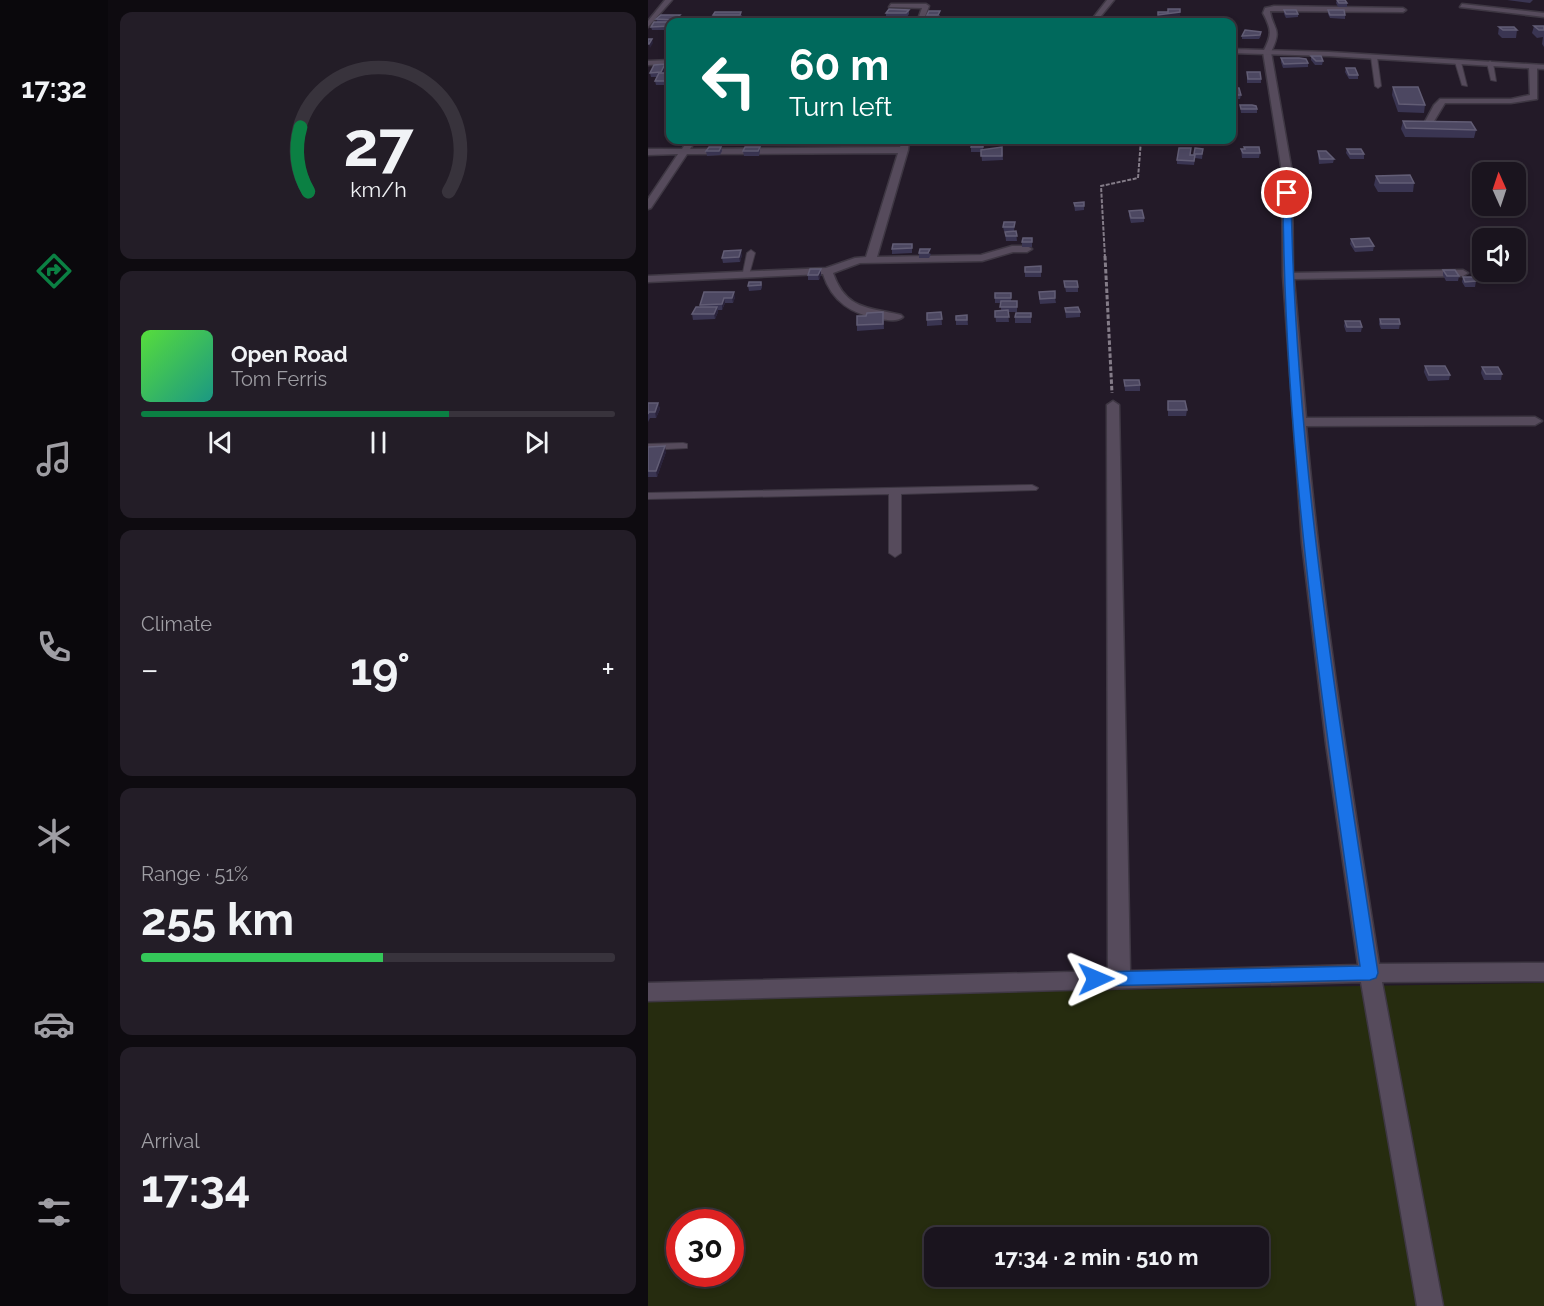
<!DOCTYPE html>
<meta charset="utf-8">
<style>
body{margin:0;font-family:Raleway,sans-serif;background:#231d27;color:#f1f3f6;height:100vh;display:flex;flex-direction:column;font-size:22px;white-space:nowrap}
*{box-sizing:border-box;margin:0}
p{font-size:20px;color:#9f9ea4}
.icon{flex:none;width:33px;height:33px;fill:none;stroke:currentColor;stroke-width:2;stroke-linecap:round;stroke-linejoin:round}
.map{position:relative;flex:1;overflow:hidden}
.drawer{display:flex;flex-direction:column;gap:12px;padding:12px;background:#0e0b10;width:540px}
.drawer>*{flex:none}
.guide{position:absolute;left:18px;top:18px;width:570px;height:126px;border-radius:12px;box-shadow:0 3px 9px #0003,0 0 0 2px #38333c;background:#00695c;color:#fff;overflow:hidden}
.needle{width:39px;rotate:357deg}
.fabs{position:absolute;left:824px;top:162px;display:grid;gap:12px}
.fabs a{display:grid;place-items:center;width:54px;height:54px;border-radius:12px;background:#1a141e;box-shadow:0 3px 9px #0003,0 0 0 2px #38333c;font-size:30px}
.speed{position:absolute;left:18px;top:1209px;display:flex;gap:12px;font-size:30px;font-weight:700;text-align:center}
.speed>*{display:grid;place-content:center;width:78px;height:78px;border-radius:50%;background:#1a141e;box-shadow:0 3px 9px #0003,0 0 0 2px #38333c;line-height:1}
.speed .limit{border:9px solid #d22;background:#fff;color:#111}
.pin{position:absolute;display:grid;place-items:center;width:51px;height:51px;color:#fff;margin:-26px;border:3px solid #fff;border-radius:50%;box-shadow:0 2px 6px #0007}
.me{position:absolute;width:66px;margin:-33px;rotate:89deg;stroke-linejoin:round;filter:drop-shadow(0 0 4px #0008)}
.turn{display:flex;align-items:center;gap:21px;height:126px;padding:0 24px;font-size:27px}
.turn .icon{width:78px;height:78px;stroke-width:2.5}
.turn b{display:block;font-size:42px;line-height:51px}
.big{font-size:45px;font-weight:700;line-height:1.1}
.drawer .tile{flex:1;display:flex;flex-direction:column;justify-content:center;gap:9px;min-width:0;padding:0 21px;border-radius:12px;background:#231d27}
.drawer .dial{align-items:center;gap:0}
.dial svg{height:156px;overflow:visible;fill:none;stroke:#38333c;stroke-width:7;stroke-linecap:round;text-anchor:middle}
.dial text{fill:#f1f3f6;stroke:none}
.song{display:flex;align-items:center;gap:18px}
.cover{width:72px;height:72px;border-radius:9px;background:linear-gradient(135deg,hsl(110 70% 55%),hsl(170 70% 35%))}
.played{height:6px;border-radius:3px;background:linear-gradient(90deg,#0b8043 65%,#38333c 65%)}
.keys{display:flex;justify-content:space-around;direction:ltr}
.heat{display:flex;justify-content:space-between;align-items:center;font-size:33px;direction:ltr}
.charge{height:9px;border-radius:4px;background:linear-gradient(90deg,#34c759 51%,#38333c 0)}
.trip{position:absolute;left:276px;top:1227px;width:345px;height:60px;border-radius:12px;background:#1a141e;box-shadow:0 3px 9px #0003,0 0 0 2px #38333c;font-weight:700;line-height:60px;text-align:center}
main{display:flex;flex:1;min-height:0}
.menu{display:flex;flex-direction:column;width:108px;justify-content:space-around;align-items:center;background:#0a080c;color:#9f9ea4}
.menu .icon{width:42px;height:42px}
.menu .active{color:#0b8043}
.menu b{font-size:27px;color:#f1f3f6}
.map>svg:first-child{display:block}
.green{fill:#262c0f;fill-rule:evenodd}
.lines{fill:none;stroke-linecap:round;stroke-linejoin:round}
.service-casing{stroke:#3e3743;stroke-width:2}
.minor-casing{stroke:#3e3743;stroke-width:3}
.tertiary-casing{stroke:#3e3743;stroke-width:3}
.path-far1{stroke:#847c88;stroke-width:2;stroke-dasharray:4 1.5;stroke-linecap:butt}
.path{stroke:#847c88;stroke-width:3;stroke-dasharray:4.5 2;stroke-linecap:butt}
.service{fill:#564b5c;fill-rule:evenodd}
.minor{fill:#564b5c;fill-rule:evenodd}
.tertiary{fill:#564b5c;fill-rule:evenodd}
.wall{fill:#3a3552}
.shaded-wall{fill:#2a233b}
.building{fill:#4c4761;stroke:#625d75;stroke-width:1.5}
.route{fill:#1a73e8;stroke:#114b97;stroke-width:1.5}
</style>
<main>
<nav class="menu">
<b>17:32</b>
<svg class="icon active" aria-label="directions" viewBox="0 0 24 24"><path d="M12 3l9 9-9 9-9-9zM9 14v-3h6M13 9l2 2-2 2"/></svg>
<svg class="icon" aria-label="music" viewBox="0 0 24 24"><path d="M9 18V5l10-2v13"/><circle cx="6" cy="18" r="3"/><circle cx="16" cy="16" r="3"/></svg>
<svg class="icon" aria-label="phone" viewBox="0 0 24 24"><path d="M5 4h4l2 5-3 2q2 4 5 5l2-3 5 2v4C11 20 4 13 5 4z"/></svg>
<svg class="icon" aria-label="climate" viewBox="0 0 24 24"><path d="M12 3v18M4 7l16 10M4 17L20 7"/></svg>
<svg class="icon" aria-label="car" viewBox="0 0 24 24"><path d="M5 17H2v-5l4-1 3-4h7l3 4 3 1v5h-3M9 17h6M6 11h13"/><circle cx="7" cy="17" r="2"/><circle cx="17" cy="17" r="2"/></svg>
<svg class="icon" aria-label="filters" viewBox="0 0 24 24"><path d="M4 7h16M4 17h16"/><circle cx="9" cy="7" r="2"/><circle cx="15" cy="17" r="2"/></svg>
</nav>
<section class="drawer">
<div class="tile dial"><svg viewBox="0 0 100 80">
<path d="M14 69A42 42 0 1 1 86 69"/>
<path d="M14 69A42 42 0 0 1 10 36" stroke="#0b8043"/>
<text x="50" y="56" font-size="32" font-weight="700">27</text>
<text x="50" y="72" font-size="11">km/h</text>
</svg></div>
<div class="tile">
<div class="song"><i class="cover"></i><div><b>Open Road</b><p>Tom Ferris</p></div></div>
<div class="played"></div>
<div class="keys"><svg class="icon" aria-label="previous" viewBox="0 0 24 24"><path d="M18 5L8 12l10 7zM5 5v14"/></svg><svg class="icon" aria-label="pause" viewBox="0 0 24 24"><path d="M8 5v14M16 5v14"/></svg><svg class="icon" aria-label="next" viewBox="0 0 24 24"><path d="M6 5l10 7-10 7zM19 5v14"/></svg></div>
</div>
<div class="tile"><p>Climate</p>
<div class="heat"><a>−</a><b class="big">19°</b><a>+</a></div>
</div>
<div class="tile"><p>Range · 51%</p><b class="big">255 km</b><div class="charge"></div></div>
<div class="tile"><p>Arrival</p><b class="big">17:34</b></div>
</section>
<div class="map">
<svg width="896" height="1306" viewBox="0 0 896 1306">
<rect width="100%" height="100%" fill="#231a28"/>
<path class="green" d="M896,983V1306H0V998ZM32,1222H82V1274H32ZM286,1238H610V1276H286Z"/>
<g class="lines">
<g class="service-casing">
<g id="service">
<polygon points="726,55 729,57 733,86 730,88 727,86 723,57"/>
<polygon points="810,60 813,62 819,86 814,85 807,62"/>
<polygon points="842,61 845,63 848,81 843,80 839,63"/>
<polygon points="103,250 107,253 101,275 94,277 99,253"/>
<polygon points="35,443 39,444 39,448 0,450 0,444"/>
<polygon points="384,485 390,488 388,490 253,494 253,553 247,557 241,553 241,494 0,499 0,493"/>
</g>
</g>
<g class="minor-casing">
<g id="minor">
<polygon points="17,0 24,0 0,27 0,21"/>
<polygon points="459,0 466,0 448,22 442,22"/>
<polygon points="243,4 278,4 281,6 275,22 269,22 274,8 241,7"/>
<polygon points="814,4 896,13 896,17 812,7"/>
<path d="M626,6L755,8L758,10L755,12L622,11C625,31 635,27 623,52L644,172L645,273L815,270L820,273L815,276L646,279L658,418L887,417L894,421L887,425L658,426C674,607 703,785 731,964L896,963V981L734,982L795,1306H769L713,982L0,1001V983L460,971L459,405L465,401L471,405L482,971L710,965L678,744L654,543L635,276L634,172L615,52C624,35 624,30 615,13L617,8Z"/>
<polygon points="885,65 889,67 889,99 863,103 797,103 780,131 773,129 786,105 792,99 863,99 882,95 881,67"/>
<path d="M40,140H48L42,149L252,147L255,140H261L260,150L229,257L333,255L364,246H379L384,249L379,252H365L334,261L212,263L185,273C198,310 220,307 253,315L255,317C249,322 240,320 232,319C204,314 184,302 175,274L0,282V276L178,268L207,258L218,257L250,153L39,154L3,208L0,209V199L30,154L0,155V149H34Z"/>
</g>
</g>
<g class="tertiary-casing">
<g id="tertiary">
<polygon points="584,49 681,52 896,65 896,69 681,56 584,53"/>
<polygon points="22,60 22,64 0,65 0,61"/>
</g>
</g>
<polyline class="path-far1" points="457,258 453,186 490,178 493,140"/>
<polyline class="path" points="457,256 464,393"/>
<use href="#service" class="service"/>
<use href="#minor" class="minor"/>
<use href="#tertiary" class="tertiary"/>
</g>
<g class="wall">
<polygon points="689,0 699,3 699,7 690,7 688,3"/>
<polygon points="859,0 885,0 882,3"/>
<polygon points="261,10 261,14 259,17 238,17 238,13"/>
<polygon points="636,10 650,14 650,17 638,18 636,14"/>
<polygon points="680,10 697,15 697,19 682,18 680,14"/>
<polygon points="67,12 94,15 93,18 66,19 65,15"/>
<polygon points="32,15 33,19 29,22 22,22 22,30 4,30 3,27 9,22 8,19"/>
<polygon points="279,15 292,15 291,19 279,19"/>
<polygon points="886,26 896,26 896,47 894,44 895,37 889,38 884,33"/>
<polygon points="851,27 869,30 868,38 854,38 850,34"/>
<polygon points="597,30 613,36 611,39 594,39 594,36"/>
<polygon points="663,56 675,61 674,65 667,65 663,60"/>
<polygon points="633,58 660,63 660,67 635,68 633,62"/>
<polygon points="17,64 18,68 16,73 22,76 22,85 8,85 7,81 10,77 3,77 2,73"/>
<polygon points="698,68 710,75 710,79 701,79 697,72"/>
<polygon points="599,72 613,79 613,83 599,83"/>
<polygon points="745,87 777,105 776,113 750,112 744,95"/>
<polygon points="584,88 593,95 592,99 584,99"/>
<polygon points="592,105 609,109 609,113 593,113"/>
<polygon points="755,121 828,130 826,138 757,137 753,129"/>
<rect x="335" y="140" width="11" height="1"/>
<polygon points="539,140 553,140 553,143 538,142"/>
<polygon points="335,144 335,150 354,147 355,160 334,161 333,152 323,152 323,147"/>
<polygon points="73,147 74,151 72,155 59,156 58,151"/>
<polygon points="112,147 112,151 111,156 96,156 95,151"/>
<polygon points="596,147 612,153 611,158 594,158 593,149 596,149"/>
<polygon points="547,148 555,149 554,159 547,158 546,165 529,164 529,160 546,155"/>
<polygon points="699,149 716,154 716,159 702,159 698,153"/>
<polygon points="670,151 686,159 685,163 671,164 670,155"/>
<polygon points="728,176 766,183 765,192 730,192 726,185"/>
<polygon points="426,203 436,206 436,210 427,211"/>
<polygon points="481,211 496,218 496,222 483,223 481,216"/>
<polygon points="367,222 366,231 368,231 369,241 358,241 357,232 363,231 356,231 355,227"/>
<polygon points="384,238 384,247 374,247 374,242"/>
<polygon points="703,239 726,246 725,251 707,252 702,244"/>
<polygon points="264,244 264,253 244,254 244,249"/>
<polygon points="272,249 283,254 281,258 271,258 271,253"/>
<polygon points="94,255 92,262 75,263 74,258"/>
<polygon points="393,266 393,277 377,277 377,267"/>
<polygon points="795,270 811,276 810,281 798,281 795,275"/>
<polygon points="173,274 171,280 160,280 160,275"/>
<polygon points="815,277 828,281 827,287 817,287 814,282"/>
<polygon points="416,281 430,287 430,292 418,292"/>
<polygon points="113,282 114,287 113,290 101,291 100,286"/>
<polygon points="56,292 87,297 85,303 77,303 74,310 70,310 70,312 67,319 45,320 44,314 52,307 52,305"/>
<polygon points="347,293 363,293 363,301 369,301 369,312 360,312 361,322 348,322 347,311 353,311 353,303 347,303"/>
<polygon points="391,297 407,298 408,303 392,304"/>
<polygon points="417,308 432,312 432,317 418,318"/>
<polygon points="235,312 236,329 209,331 209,325 218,316"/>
<polygon points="293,312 294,325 279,326 279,313"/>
<polygon points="383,313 383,323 367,323 367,317"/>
<polygon points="319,315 320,325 308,325 308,316"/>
<polygon points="732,319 752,324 751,329 733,329 731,324"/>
<polygon points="697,321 714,327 713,332 698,332 696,326"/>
<polygon points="777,366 802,375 801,380 780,381 776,372"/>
<polygon points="834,367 854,374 853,380 836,380 833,373"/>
<polygon points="476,380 492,385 492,391 477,391"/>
<polygon points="520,401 539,410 538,416 520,416"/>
<polygon points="0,403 10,403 12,409 8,418 2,418 0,422"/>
<polygon points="0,447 18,452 9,477 0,477"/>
</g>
<g class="shaded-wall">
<polygon points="532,12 532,16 510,19 510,15"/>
<polygon points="32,15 33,19 28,22 27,20"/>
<polygon points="4,39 5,43 2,48 1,44"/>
<polygon points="17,64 18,68 14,76 13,72"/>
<polygon points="93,250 94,255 92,262 91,257"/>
<polygon points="173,269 173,274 171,280 170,275"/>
<polygon points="86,292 87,297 85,303 84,298"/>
<polygon points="76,298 77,303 74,310 74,304"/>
<polygon points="69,307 70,312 67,319 66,314"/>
<polygon points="10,403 12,409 8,418 7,412"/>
<polygon points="17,446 18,452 9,477 8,471"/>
</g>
<g class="building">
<polygon points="689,0 697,0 699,3 691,3"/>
<polygon points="241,9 261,10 258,13 238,13"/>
<polygon points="520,9 532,9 532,12 510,15 510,12 520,12"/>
<polygon points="636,10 648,10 650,14 638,14"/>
<polygon points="680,10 696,10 697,15 682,15"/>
<polygon points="281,11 292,11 290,15 279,15"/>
<polygon points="67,12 93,12 92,15 65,15"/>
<polygon points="13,15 32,15 27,20 8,19"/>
<polygon points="6,22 34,22 22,22 22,26 3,27"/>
<polygon points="886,26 896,26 896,30 891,30"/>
<polygon points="851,27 866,27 869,30 855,30"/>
<polygon points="597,30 613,32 612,35 594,36"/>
<polygon points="0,39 4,39 1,44 0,44"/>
<polygon points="663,56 673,56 675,61 668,61"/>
<polygon points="633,58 651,58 658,59 660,63 636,64"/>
<polygon points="17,64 13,72 2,73 6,65"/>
<polygon points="698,68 707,68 710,75 701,75"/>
<polygon points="599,72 612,72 613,79 600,79"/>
<polygon points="11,73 21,73 20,76 22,76 22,81 7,81"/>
<polygon points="745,87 770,87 777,105 751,104"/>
<polygon points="584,88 591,88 593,95 584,95"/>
<polygon points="592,105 604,105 608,106 609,109 593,109"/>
<polygon points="755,121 823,122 828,130 758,128"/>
<polygon points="324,144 335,144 335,147 323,147"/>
<polygon points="61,147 73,147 71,151 58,151"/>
<polygon points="97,147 112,147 110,151 95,151"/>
<polygon points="354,147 354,156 333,156 333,150"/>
<polygon points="596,147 611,147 612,153 595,153 593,149 597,149"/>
<polygon points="531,148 543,148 542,155 547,155 546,161 529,160"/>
<polygon points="547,148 555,149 554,154 546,154"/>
<polygon points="699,149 713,149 716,154 702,154"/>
<polygon points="670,151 678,151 686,159 672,159"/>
<polygon points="762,175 766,183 732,183 728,176"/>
<polygon points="436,202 436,206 427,206 426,203"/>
<polygon points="494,210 496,218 483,218 481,211"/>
<polygon points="356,222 367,222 366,227 355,227"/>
<polygon points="368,231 369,236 358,236 357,232"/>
<polygon points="375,238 384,238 384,242 374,242"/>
<polygon points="721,238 726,246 707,247 703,239"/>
<polygon points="245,244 264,244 264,248 244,249"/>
<polygon points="272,249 282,249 280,253 271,253"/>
<polygon points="93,250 91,257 74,258 76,251"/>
<polygon points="393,266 393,272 377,272 377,267"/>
<polygon points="162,269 173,269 170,275 160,275"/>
<polygon points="795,270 807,270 811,276 799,276"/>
<polygon points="815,277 825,277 828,281 817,282"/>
<polygon points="416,281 429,281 430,287 417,287"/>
<polygon points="101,282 113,282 113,285 100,286"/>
<polygon points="407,291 407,298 392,299 391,292"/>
<polygon points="56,292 86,292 84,298 76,298 74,304 52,305"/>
<rect x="347" y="293" width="16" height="5"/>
<polygon points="353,301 369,301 369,307 352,307"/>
<polygon points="48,307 69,307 66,314 44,314"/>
<polygon points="430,307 432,312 418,312 417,308"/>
<polygon points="360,310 361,317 347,317 347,311"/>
<polygon points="235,312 235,324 209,325 209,316 218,316 219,313"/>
<polygon points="293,312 294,319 279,320 279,313"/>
<polygon points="368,313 383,313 383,317 367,317"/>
<polygon points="319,315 319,320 308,320 308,316"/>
<polygon points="732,319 751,319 752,324 733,324"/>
<polygon points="697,321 712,321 714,327 699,327"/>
<polygon points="777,366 797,366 802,375 781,375"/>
<polygon points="834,367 850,367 854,374 838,374"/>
<polygon points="476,380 491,380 492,385 477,386"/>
<polygon points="520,401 537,401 539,410 520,410"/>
<polygon points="0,403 10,403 7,412 1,412 0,414"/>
<polygon points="17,446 8,471 0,471 0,447"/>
</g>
<path class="route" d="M639,190L643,193C647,455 690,714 730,973L728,978L722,980L448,986L441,984L439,979L441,974L448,972L712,966C675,710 636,452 635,193Z"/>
</svg>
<div class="fabs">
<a><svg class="needle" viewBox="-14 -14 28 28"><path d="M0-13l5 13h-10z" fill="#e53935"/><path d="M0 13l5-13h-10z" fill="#9f9ea4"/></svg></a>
<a><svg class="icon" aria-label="sound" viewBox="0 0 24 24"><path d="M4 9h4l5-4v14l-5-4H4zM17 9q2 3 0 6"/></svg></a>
</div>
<div class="speed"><div class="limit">30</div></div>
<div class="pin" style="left:639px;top:193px;background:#d93025"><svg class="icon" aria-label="arrive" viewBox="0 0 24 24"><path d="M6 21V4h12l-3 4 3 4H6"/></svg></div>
<svg class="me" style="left:448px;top:979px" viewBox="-20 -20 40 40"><path d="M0-17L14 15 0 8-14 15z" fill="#1a73e8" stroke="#fff" stroke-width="4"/></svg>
<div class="trip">17:34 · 2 min · 510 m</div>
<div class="guide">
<div class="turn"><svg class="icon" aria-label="left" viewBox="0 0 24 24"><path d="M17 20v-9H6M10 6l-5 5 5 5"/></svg><div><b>60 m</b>Turn left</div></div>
</div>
</div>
</main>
